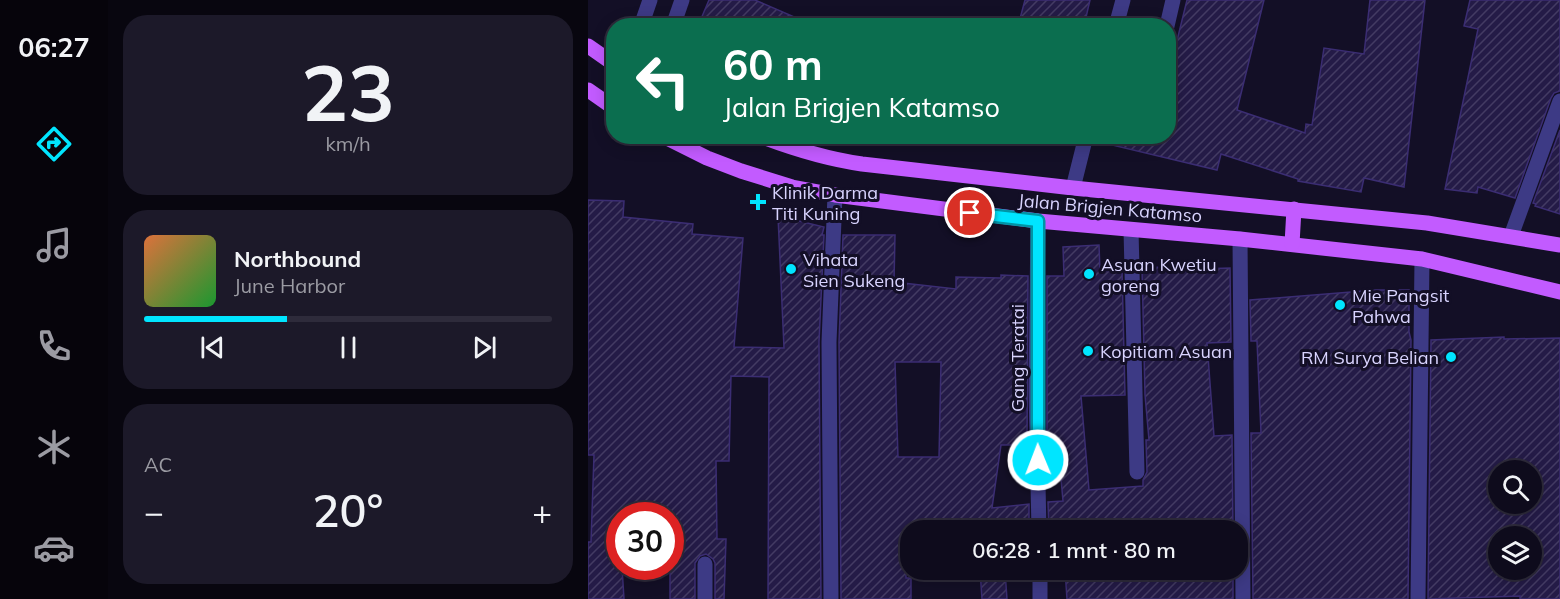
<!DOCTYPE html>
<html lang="id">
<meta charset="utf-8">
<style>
body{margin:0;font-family:Mulish,sans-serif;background:#1c1929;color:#f1f3f6;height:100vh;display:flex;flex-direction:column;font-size:22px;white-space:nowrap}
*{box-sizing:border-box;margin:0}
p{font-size:20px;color:#9b9ba3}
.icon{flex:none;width:33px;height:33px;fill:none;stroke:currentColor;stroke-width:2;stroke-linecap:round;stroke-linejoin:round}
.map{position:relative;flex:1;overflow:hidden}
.drawer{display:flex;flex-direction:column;gap:15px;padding:15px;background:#08060f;width:480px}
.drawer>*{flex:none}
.top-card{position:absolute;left:18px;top:18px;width:570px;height:126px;border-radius:24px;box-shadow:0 3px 15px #0003,0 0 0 2px #2e2b3b;background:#0b6e4f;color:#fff;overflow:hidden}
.tools{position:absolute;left:900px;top:460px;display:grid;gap:12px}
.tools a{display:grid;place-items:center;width:54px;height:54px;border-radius:50%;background:#0e0b1c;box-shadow:0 3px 15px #0003,0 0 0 2px #2e2b3b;font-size:30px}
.speed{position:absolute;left:18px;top:502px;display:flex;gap:12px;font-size:30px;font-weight:700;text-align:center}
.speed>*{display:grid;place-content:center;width:78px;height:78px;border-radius:50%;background:#0e0b1c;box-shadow:0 3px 15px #0003,0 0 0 2px #2e2b3b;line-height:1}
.speed .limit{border:9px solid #d22;background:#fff;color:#111}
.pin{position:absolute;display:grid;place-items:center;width:51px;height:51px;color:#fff;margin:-26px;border:3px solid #fff;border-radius:50%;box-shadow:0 2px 6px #0007}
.me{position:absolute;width:66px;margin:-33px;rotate:359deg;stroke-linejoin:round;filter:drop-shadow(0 0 4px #0008)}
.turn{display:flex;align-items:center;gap:21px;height:126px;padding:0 18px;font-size:27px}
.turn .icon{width:78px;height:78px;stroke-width:2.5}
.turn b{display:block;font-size:42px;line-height:51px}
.big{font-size:45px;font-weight:600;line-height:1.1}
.drawer .widget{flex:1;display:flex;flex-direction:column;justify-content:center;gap:9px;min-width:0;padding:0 21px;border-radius:24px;background:#1c1929}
.drawer .dial{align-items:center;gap:0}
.dial b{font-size:78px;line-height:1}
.song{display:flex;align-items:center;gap:18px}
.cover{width:72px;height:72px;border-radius:9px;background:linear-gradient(135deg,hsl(20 70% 55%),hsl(130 70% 35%))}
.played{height:6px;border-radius:3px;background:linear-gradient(90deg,#00e5ff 35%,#2e2b3b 35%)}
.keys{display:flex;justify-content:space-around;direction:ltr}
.heat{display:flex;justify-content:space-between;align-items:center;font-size:33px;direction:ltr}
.trip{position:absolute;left:312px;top:520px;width:348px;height:60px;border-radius:24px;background:#0e0b1c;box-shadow:0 3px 15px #0003,0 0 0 2px #2e2b3b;font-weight:600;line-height:60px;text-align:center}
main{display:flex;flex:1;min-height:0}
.tab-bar{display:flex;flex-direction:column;width:108px;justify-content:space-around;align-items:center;background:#06040b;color:#9b9ba3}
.tab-bar .icon{width:42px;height:42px}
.tab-bar .current{color:#00e5ff}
.tab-bar b{font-size:27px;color:#f1f3f6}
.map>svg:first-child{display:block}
.building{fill:url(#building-hatch);stroke:#3b2d73;stroke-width:1.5;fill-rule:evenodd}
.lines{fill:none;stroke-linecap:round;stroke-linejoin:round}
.minor{stroke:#3d3a85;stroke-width:15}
.primary{stroke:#c25bff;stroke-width:15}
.route-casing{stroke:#0095a6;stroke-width:15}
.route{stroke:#00e5ff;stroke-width:10}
.poi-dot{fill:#00e5ff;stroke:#130f26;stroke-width:2}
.labels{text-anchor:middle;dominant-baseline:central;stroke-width:6;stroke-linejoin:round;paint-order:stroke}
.poi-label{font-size:18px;fill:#d9d4ff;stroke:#130f26;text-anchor:start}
.street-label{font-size:18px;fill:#d9d4ff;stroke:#130f26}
</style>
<main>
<nav class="tab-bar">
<b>06:27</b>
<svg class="icon current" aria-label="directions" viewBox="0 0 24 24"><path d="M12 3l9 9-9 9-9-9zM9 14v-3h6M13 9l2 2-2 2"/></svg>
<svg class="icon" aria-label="music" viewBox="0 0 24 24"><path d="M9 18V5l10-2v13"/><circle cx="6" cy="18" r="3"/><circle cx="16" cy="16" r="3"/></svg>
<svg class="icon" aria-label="phone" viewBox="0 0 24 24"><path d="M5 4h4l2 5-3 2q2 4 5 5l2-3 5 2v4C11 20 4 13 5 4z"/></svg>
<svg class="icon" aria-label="climate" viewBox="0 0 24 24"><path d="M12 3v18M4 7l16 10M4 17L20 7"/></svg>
<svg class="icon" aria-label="car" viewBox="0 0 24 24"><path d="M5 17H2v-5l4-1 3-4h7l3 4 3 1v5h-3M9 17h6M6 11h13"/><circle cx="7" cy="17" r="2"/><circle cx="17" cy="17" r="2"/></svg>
</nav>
<section class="drawer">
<div class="widget dial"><b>23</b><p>km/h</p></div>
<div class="widget">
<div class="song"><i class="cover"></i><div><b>Northbound</b><p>June Harbor</p></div></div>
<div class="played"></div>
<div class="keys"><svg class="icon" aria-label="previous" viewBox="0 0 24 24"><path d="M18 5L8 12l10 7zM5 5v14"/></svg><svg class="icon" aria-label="pause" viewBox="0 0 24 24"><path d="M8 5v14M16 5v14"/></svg><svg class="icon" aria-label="next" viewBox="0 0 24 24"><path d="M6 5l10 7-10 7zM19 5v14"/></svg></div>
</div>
<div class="widget"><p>AC</p>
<div class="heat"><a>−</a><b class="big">20°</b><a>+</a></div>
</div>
</section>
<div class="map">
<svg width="972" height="599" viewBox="0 0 972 599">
<defs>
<pattern id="building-hatch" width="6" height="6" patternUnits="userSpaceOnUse" patternTransform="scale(1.5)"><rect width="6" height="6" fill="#241b47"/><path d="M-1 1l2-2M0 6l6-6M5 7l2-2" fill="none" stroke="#433b63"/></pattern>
</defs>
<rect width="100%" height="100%" fill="#130f26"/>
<g class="building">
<polygon points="121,0 167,0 227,26 110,26"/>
<polygon points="437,0 502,0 496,26 430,26"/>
<polygon points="599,0 676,0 649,110 717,133 718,124 724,125 736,48 776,54 782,0 837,0 816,187 776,178 773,192 710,181 710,179 633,154 629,170 524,145 525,136 580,136 580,77"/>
<polygon points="882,0 972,0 972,91 966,93 963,98 927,198 890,187 889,193 857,189 890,29 876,26"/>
<polygon points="972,130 972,214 947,206 948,204 945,203"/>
<polygon points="0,200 36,201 35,217 105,224 104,234 155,238 146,347 196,348 190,216 236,227 234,235 236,235 231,342 233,599 180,599 181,377 143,376 141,461 128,461 129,539 138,539 136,599 127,599 127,563 125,559 118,554 112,556 107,563 107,599 82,599 82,516 32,516 32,567 34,567 36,599 0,599 0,542 3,542 6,455 0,455"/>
<path d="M255,235H307L306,282L368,289V277L413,278V275L440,276L439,445H413L404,508L441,504V531H317L318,578H323V599H253L251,342ZM307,362H353L351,457H310Z"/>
<polygon points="511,245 512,271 534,270 537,395 493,396 501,490 555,486 555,480 559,472 558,440 561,440 557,395 554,268 574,267 574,270 642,268 643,342 619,343 626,436 644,435 645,531 461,531 460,502 475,501 470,445 459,445 459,276 476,276 475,247"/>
<polygon points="788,290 821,290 821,332 823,340 820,599 665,599 663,433 673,433 669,341 663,341 662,300"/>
<path d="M916,337V339L972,338V599H932V596L840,599L843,340ZM910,471H944V504H910ZM910,537H944V570H910Z"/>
<polygon points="392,570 431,570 417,571 419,599 394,599"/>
<polygon points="477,570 645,570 645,599 479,599"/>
</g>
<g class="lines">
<g class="minor">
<polyline points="53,26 62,0"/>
<polyline points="85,26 94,0"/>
<polyline points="528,26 535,0"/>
<polyline points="579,26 585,0"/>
<polyline points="485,188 498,136"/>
<polyline points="450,221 448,389 451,531"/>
<polyline points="543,230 549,472"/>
<polyline points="923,236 972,101"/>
<polyline points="652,239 655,599"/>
<polyline points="117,564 117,599"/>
<polyline points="452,570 452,599"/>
<polyline points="243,599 241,342 247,195"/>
<polyline points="830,599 834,259"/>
</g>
<g class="primary">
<polyline points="0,46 26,64"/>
<polyline points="0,90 26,108"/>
<polyline points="75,136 119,158 153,171 204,187 247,195 450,221 652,239 834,259 972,292"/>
<path d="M172,136C206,149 239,159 274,164L485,188L839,223L972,245"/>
<polyline points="704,244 706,209"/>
</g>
</g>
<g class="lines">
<g class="route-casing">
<polyline id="route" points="382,213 450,221 450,460"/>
</g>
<use href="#route" class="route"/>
</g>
<g class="poi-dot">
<path d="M167 193h6v6h6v6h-6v6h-6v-6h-6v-6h6z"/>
<circle cx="203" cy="269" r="6"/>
<circle cx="501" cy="274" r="6"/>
<circle cx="752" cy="305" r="6"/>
<circle cx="500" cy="351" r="6"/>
<circle cx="863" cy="357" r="6"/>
</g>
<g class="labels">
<g class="poi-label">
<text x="184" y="192">Klinik Darma<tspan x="184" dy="21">Titi Kuning</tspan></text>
<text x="215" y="259">Vihata<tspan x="215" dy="21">Sien Sukeng</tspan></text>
<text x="513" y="264">Asuan Kwetiu<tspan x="513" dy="21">goreng</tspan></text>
<text x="764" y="295">Mie Pangsit<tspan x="764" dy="21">Pahwa</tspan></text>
<text x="512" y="351">Kopitiam Asuan</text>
<text x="851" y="357" text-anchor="end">RM Surya Belian</text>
</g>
<g class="street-label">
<text transform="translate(522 208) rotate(5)">Jalan Brigjen Katamso</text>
<text transform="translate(429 358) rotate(-90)">Gang Teratai</text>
</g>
</g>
</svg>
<div class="tools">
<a><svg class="icon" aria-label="search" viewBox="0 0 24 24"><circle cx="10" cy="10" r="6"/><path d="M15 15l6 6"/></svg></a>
<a><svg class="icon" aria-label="layers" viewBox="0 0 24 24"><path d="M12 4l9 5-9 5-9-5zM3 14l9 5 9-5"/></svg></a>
</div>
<div class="speed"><div class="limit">30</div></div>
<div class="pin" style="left:382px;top:213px;background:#d93025"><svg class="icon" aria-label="arrive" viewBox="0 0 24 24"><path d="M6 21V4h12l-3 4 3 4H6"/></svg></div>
<svg class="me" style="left:450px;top:460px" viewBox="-20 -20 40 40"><circle r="17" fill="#00e5ff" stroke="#fff" stroke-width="3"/><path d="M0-11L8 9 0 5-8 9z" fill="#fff"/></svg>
<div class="trip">06:28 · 1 mnt · 80 m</div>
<div class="top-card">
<div class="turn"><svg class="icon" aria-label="left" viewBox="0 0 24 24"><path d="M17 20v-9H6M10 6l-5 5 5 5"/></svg><div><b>60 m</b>Jalan Brigjen Katamso</div></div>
</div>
</div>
</main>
